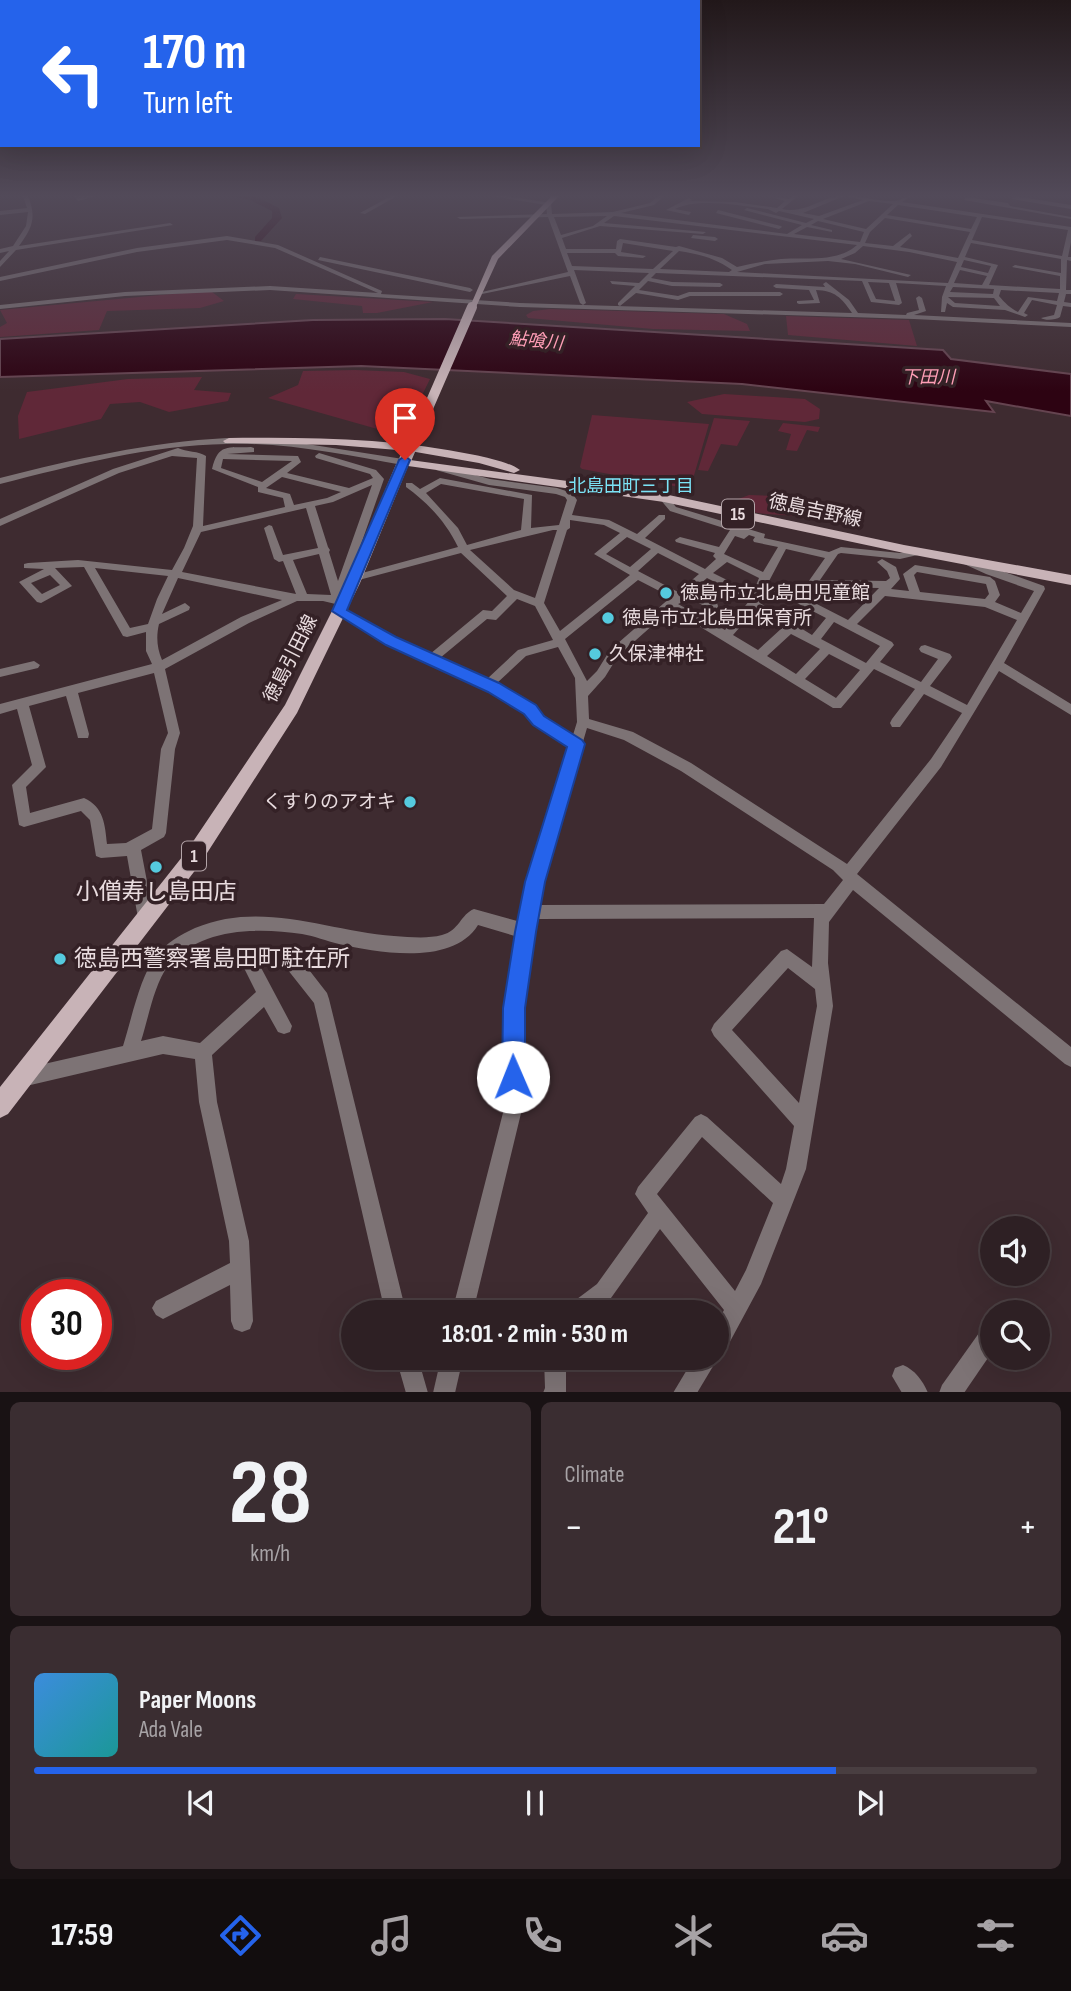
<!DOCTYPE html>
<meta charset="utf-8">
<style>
body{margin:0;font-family:"Sofia Sans Condensed","Noto Sans JP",sans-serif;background:#3a2d31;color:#f1f3f6;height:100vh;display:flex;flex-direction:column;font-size:26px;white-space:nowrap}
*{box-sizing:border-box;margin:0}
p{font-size:23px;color:#a7a3a6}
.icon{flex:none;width:38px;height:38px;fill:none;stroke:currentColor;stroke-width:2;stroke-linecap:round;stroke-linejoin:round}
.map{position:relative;height:1392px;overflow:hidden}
.panel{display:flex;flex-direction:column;gap:10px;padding:10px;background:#191214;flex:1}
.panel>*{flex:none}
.banner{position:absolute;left:0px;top:0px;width:700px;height:147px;box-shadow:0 7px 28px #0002,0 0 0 2px #493e41;background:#2563eb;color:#fff;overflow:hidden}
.controls{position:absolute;left:980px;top:1216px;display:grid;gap:14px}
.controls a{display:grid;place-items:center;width:70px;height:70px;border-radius:50%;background:#2e2024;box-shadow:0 7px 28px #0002,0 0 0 2px #493e41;font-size:35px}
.speed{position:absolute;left:21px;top:1279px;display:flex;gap:14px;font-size:35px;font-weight:700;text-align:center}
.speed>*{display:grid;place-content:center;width:91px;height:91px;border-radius:50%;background:#2e2024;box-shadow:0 7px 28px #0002,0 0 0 2px #493e41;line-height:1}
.speed .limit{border:10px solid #d22;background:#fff;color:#111}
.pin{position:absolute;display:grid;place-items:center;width:60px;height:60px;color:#fff;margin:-72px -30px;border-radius:50% 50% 50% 0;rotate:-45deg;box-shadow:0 0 7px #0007}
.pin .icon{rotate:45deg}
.me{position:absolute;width:77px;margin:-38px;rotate:359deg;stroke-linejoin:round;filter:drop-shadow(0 0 5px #0008)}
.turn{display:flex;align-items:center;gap:24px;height:147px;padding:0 28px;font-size:32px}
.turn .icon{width:91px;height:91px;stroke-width:2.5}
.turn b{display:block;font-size:49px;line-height:60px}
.big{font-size:52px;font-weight:700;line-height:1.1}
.panel .widget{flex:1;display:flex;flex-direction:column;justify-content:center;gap:10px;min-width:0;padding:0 24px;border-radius:10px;background:#3a2d31}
.panel .dial{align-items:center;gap:0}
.dial b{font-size:91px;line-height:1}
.song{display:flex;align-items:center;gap:21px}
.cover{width:84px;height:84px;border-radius:10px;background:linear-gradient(135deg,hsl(210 70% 55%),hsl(180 70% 35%))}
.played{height:7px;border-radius:4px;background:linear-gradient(90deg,#2563eb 80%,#493e41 80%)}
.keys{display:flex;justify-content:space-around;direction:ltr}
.heat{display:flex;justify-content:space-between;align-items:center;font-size:38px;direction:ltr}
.panel .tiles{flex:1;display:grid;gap:10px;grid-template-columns:1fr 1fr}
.widget:last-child{grid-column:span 2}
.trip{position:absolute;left:341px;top:1300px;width:388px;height:70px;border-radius:35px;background:#2e2024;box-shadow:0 7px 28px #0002,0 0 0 2px #493e41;font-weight:700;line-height:70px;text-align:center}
.tabs{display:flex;height:112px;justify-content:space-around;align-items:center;background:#120d0e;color:#a7a3a6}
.tabs .icon{width:49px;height:49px}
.tabs .active{color:#2563eb}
.tabs b{font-size:32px;color:#f1f3f6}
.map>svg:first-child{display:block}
.green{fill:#602838}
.water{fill:#2d0312;stroke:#654450;stroke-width:2}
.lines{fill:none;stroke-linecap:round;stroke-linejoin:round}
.river{fill:#2d0312;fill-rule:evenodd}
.minor{fill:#7d7375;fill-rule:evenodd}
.major{fill:#c8b3b7;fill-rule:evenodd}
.major-bridge-far1{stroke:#c8b3b7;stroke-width:10}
.major-bridge{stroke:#c8b3b7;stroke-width:12}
.route{fill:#2563eb;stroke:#184099;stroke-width:2}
.poi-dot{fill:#55cade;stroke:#342126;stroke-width:2.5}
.labels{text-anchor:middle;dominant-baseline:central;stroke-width:7;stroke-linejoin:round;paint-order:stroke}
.far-water-label{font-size:18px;font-style:italic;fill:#fe9eb6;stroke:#342126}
.far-neighbourhood-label{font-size:18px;fill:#7be3f6;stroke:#342126}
.shield{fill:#342126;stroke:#b3a4a8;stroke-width:2}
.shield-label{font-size:18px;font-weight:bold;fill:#e9dcdf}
.street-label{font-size:19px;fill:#e9dcdf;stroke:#342126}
.poi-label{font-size:19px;fill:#e9dcdf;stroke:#342126;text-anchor:start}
.near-poi-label{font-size:23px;fill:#e9dcdf;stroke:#342126}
</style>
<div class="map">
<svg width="1071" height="1393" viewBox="0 0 1071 1393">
<rect width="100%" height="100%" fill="#3e2b30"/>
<g class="green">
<polygon points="193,292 212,292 224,301 200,308 107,311 99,330 0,337 0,327 7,323 0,310"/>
<polygon points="296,294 433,302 377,313 363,313 362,306 293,299"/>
<polygon points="550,309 724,314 747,324 750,331 653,329 528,318 526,315 533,311"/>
<polygon points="786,316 909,320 917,346 788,335"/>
<polygon points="355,370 404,372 430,379 402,436 268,398 298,385 303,371"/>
<polygon points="202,377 194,390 231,393 228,401 169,412 140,402 110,404 101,419 19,439 18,416 27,392 128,379"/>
<polygon points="724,394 805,399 820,409 819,419 805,422 702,414 687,402"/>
<polygon points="592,415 709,424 690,489 582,469 580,467"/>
<polygon points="714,418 750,421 737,446 721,444 708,471 698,470"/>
<polygon points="783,423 820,427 818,432 807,430 797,451 786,450 791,434 778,431"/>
<path d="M749,495L778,496L796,500L792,516C775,514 744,516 733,501Z"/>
</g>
<polygon class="water" points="445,319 943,350 951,359 1071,374 1071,416 986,401 994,412 742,384 361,366 0,377 0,339 313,320"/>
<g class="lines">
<polygon class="river" points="230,196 255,196 279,208 282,218 261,241 255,241 255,237 272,218 272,211 250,200"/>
<g class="minor">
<path d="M23,196H28C37,218 32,228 19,246L170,223L173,225L16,250L0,267V261L9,251L0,253V249L13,246L26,226L28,212L0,215V211L27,208Z"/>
<polygon points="74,196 96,196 78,201"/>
<polygon points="391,196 397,196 365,214 360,213"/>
<path d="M492,196H507L551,203L552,214L613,212L650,203L658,196H664L654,205L621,213L787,234L802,225L744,210L747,208L806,223L814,219L779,211L776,213L768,209C742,206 698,197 675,209L691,212L689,215L666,210L689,198L692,200L690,201L735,202L777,208L785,201L768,196L789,199L792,196H798L782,209C808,214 820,196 844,196L803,213L819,216L863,200L846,196C861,196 881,202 894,201C901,201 904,196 911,196L902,202L1071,227V242L1068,257H1071V261L1067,260L1066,290H1071V294H1066L1064,302L1071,303V307L1063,306L1060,317C1056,320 1045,321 1041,318L1054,315L1057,305L1032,300L1024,313L1028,315L1025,317L1005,310L953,307L947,303L945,312H941L942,297L946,286L896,283L902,303L899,305L871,302L862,281L656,273L651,278L672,282L720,283L723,285L720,287L672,286L648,281L639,290L678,296L689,292H780L783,294L780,296H690L678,300L636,293L620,306L618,305V303L635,286L612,284L610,281L639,283L649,273L574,270L586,303L583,305L852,313C841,297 835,291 816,290L820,303L799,304L797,303V301L814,300L809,290L776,288L773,286L776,284L825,287L823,284L826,282L849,300L858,313L906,315L907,313L919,310L916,298L919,296L922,298L926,311L914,315L1071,323V327L914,319L520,307L270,290L125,296L0,309V305L125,292L270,286L378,293L275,248L227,240L137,252L0,281V277L137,248L227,236L278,245L382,291L381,294L520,303L583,305L580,303L570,276L482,294V292L568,272L548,217L460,219L457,217L547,214L546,205ZM869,201L893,204L866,229L823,219ZM898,205L977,217L971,229L887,215ZM607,216L593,226L561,235L554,217ZM614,216L857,245C837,263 806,257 781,259C766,261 751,263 737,267L722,258L679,246L676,247L620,239L617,241L616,249H566L562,238L600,226L703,234L706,232L604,223ZM982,217L1068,230L1062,256L972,240ZM885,218L970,232L958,258L900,247L912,236L910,233L893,246L865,243L870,232ZM818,221L864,232L860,242L794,234L807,227L832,232V230L811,225ZM623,243L673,251L653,269L572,266L567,253H615L618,256L643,258L646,256L621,252ZM971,243L1061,259V273L1015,265L1012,267L1060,276V289L989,285L998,265L965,257ZM863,246L909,252L957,262L948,283L737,272L765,264L828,261L855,264L908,277L911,275L841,259L855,253ZM679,251C699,254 715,258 732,270L729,272L660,269ZM964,260L991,266L988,273L961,267ZM960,270L987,276L982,285L954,283ZM868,282L889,283L895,301L876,299ZM953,287L994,289L993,294L950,292ZM1001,290L1059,293L1057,301L1028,297L1018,312C1010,308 1005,303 999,296ZM948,297L994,298L1000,306L955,303Z"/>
<polygon points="1014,196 1071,205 1071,209 1012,199"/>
<polygon points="966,197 1008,203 1010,206 1071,217 1071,219 964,200"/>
<polygon points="718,210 781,226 782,227 779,229 716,213"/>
<polygon points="693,235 715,237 718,239 715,241 691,238"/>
<polygon points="320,257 470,288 473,290 470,292 318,260"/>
<path d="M227,438L294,442L403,459L407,462L403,465C345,455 286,442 227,444C150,445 75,465 0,484V478C75,459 149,442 227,438Z"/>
<path d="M251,447L254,448V452L227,454L298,456L301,462L287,473L349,488L373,478L370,474L316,458L315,456L319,453L376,470L384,479L342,598L348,599L349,602L348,605L344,606L323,601H297L249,623L165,669L180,733L175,749L166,833L164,837L141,850L154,918L151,923L146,925L141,923L138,918L127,856L101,858L96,856L90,820L81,811L24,827L19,825L12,785L32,765L17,709L0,714V704L152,664L146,651V632L127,637L123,636L84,567L55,568L72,586L41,603L37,602L19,582L44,569L24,568V564L28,563L78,560L172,570L184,548L193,526L197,458L172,456L119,473L0,526V519L113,469L178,448C186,452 199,451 206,456L203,526L285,507L283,498L258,492V487L212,469C218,443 228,448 251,447ZM223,459L292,461L262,482L221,468ZM282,477L341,492L327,498L294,505L290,494L266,488ZM372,485L338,581L329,552L330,550L328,547L315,506L333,502ZM306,508L318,548L283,555L272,526L269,525L264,528L274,559L279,562L283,561L296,594L182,572L201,532ZM319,554L331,595L307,594L293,560ZM95,568L168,576L157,599L148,624L130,628ZM50,575L60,585L42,594L31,583ZM178,578L282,600L241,617L162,660C157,648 156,637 159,624L189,610L190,607L185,603L162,614ZM154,673L168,733L161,749L152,829L126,843L107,844C105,825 104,807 84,798L30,813L26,787L46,767L29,706L66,696L77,734L78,738H88L89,734L78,693Z"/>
<path d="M439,465L490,479L557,488L572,493L577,500L572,515L609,520L637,534L659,515H665V519L645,538L705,569L716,559L713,556L715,553L676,542L675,540L680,537L719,547L730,530L670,511L659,498L661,496H667L676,507L765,534L764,538L829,552L841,547L900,553L918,549L923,552L922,554L900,559L841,553L838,554L820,580L886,581L890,578L887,571L877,562L882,559L896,567L900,579L891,589L909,591L903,574L915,565L990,577L995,581L1000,595L995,602L1021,613L1034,591L986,574L964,564V560L968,559L1044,586L1045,589L1004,663L1071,704V715L999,671L941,767L857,874L1071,1047V1067L1065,1064L853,890L829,922L828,963L833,1006L806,1169L761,1284L726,1349L718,1352V1321L724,1310L660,1229L611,1298L593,1312H565L569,1305L597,1284L648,1213L635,1194L638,1187L695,1117L701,1114L707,1117L781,1184L786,1169L794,1126L714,1036L711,1030L714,1024L781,951L787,949L812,967L814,918L537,919L522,1008L523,1105L473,1312H452L505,1105L506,1008L518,937L478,925C453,966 379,953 339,944C326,941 315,936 302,934C257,927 199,928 168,966C154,984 148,1020 141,1041L163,1036L200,1043L256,992L244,968L246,962L252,960L258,962L292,1026L290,1032L284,1034L278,1032L264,1007L212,1055L217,1102L249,1241L253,1321L250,1329L242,1332L234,1329L231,1321L230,1285L163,1319L156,1315L152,1308L156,1301L230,1263L229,1241L199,1102L195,1059L163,1054L22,1087L16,1084L13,1078L16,1072L22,1069L123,1046C131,1021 140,976 156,956C166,943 180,935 195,928C262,900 327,931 394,936C410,937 427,939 442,935C459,931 461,914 474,909L521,922L528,882L569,746L535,724L526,713L490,690L387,644L333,611L339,607L343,608L395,638L430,654L483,610L492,611L507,596L461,553L355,581L351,580L350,578L351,576L458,547C446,522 428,503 406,487V483H412L420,489L440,478L532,495L531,528L559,525L567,500L565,497L556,494L489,485L436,470V466ZM441,484L524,499L521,530L467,545L458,528L426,493ZM570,520L604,525L620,533L594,554L630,575L560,631L544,603L567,530L570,528ZM553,530H557L535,598L514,590L470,550ZM749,535L755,537L753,540L754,542L778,547L763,572L724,554L735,536L744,539ZM627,537L651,549L630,567L606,554ZM786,549L825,558L799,595L768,583ZM658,553L699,574L678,592L638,571ZM727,562L759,578L753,593L713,573ZM917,572L986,584L989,594L985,599L920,592L914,575ZM707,578L750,600L725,630L678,604L685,601L687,596L709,609H717L718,606L717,603L693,590ZM638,580L671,597L610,650L597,671L587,681L565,639ZM816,587L879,588L848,620L807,599ZM765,590L797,603L826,618L812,635L760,603ZM885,596L985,607L1017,620L967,705L930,686L950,660L952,657L950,654L925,645L921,646L919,649L921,652L938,659L921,682L880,662L894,645L892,642L857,624ZM517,599L535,606L553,640L518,650L487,679L440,658L487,619L496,620ZM671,609L833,708H841L874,669L915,689L892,719L890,723L892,727H900L924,694L962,713L931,759L847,864L691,763L633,732L589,719L588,696L605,677L618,656ZM755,610L782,628L758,650L733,635ZM834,622L880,646L866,663L821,639ZM791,634L820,649L796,674L767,656ZM558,647L575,678L577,722L573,735C547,719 524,699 497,683L526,656ZM829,654L860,670L836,698L805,679ZM587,728L624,740L681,771L833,870L843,880L824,904L539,905L542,882ZM788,968L815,989L817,1006L799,1103L732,1030ZM702,1137L773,1203L746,1270L735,1291L657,1194Z"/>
<polygon points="34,661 40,665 38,668 0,677 0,669"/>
<polygon points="286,946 292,948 327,993 329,999 406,1312 385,1312 314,1003 280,960 278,954 280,948"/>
<polygon points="992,1323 992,1352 964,1393 939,1393 942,1385 984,1326"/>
<polygon points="718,1357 718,1358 697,1393 673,1393 694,1358"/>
<polygon points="396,1358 418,1358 428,1393 406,1393"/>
<polygon points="441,1358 463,1358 455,1393 433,1393"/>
<polygon points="544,1358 566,1358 566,1393 543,1393 545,1388"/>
<path d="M903,1365C915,1370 923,1381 928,1393H902L892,1376L895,1368Z"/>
</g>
<g class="major">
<polygon points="552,196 559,196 498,259 476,307 469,309 492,256"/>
<path d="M229,438C312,437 393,438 475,455C488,458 509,462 520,470L514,473L479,463L410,451L336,445L225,443L223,441Z"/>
<polygon points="405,457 410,460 664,494 904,545 1071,575 1071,585 904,553 664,502 408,466 360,583 297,713 200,864 8,1114 0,1118 0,1087 186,852 285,705 346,583 397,462"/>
</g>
<polyline class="major-bridge-far1" points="422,422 472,307"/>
<polyline class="major-bridge" points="405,460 422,421"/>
</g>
<linearGradient id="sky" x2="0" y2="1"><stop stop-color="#22181a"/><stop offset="0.5" stop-color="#524a59"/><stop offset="1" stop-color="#524a59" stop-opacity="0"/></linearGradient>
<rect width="1071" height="391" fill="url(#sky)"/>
<polygon class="route" points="405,456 410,460 347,610 396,637 499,683 536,705 544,716 582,740 585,744 545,882 536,932 525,1008 525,1077 522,1086 513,1089 505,1086 502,1077 503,1008 515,932 525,882 567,747 533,725 524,714 488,692 386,645 332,611 399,460"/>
<g class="poi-dot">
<circle cx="666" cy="593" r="7"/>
<circle cx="608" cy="618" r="7"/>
<circle cx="595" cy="654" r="7"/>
<circle cx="410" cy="802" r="7"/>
<circle cx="156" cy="867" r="7"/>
<circle cx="60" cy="959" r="7"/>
</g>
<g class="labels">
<g class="far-water-label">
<text transform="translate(536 341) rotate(6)">鮎喰川</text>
<text x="928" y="377">下田川</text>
</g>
<g class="far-neighbourhood-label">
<text x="631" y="486">北島田町三丁目</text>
</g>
<g class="shield">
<rect x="722" y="499.5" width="32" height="29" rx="5"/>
<rect x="182" y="841.5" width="24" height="29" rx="5"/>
</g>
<g class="shield-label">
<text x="738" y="514">15</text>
<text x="194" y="856">1</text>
</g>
<g class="street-label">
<text transform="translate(815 511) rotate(12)">徳島吉野線</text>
<text transform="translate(291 659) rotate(-63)">徳島引田線</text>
</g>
<g class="poi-label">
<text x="680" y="593">徳島市立北島田児童館</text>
<text x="622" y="618">徳島市立北島田保育所</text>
<text x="609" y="654">久保津神社</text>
<text x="396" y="802" text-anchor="end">くすりのアオキ</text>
</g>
<g class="near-poi-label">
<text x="156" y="892">小僧寿し島田店</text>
<text x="74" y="959" text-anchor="start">徳島西警察署島田町駐在所</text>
</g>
</g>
</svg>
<div class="controls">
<a><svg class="icon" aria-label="sound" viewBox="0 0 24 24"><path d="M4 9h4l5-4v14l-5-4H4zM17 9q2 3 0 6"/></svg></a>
<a><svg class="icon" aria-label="search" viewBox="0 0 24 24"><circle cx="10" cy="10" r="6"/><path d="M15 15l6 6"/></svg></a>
</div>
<div class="speed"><div class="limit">30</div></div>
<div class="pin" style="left:405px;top:460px;background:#d93025"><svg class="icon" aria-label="arrive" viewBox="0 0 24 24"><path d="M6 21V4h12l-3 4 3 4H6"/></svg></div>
<svg class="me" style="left:513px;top:1077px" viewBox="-20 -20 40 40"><circle r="19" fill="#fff"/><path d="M0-13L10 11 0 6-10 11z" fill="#2563eb"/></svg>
<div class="trip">18:01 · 2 min · 530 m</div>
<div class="banner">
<div class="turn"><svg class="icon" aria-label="left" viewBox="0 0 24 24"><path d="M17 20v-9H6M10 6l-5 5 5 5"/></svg><div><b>170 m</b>Turn left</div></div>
</div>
</div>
<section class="panel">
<div class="tiles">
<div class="widget dial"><b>28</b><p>km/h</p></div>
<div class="widget"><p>Climate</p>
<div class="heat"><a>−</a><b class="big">21°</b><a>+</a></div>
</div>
<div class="widget">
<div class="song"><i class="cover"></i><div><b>Paper Moons</b><p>Ada Vale</p></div></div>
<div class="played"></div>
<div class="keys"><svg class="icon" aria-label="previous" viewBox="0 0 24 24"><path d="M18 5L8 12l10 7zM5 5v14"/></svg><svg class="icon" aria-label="pause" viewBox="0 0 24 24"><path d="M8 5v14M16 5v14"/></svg><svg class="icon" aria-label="next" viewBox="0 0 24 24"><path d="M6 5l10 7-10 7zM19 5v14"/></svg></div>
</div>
</div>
</section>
<nav class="tabs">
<b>17:59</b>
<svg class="icon active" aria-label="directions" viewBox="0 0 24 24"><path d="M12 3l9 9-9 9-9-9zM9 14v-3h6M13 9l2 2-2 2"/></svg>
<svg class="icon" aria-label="music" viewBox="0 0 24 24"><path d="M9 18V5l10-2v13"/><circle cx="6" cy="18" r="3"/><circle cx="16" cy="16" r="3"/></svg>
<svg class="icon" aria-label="phone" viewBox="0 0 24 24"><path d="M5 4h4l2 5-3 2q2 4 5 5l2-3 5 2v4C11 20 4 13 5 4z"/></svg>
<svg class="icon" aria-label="climate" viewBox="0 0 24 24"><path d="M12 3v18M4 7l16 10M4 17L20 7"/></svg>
<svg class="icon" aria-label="car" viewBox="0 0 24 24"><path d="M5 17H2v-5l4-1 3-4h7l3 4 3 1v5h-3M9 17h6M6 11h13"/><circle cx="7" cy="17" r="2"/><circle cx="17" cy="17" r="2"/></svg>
<svg class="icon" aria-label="filters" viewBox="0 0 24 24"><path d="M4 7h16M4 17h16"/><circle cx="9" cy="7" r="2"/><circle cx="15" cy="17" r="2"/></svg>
</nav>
